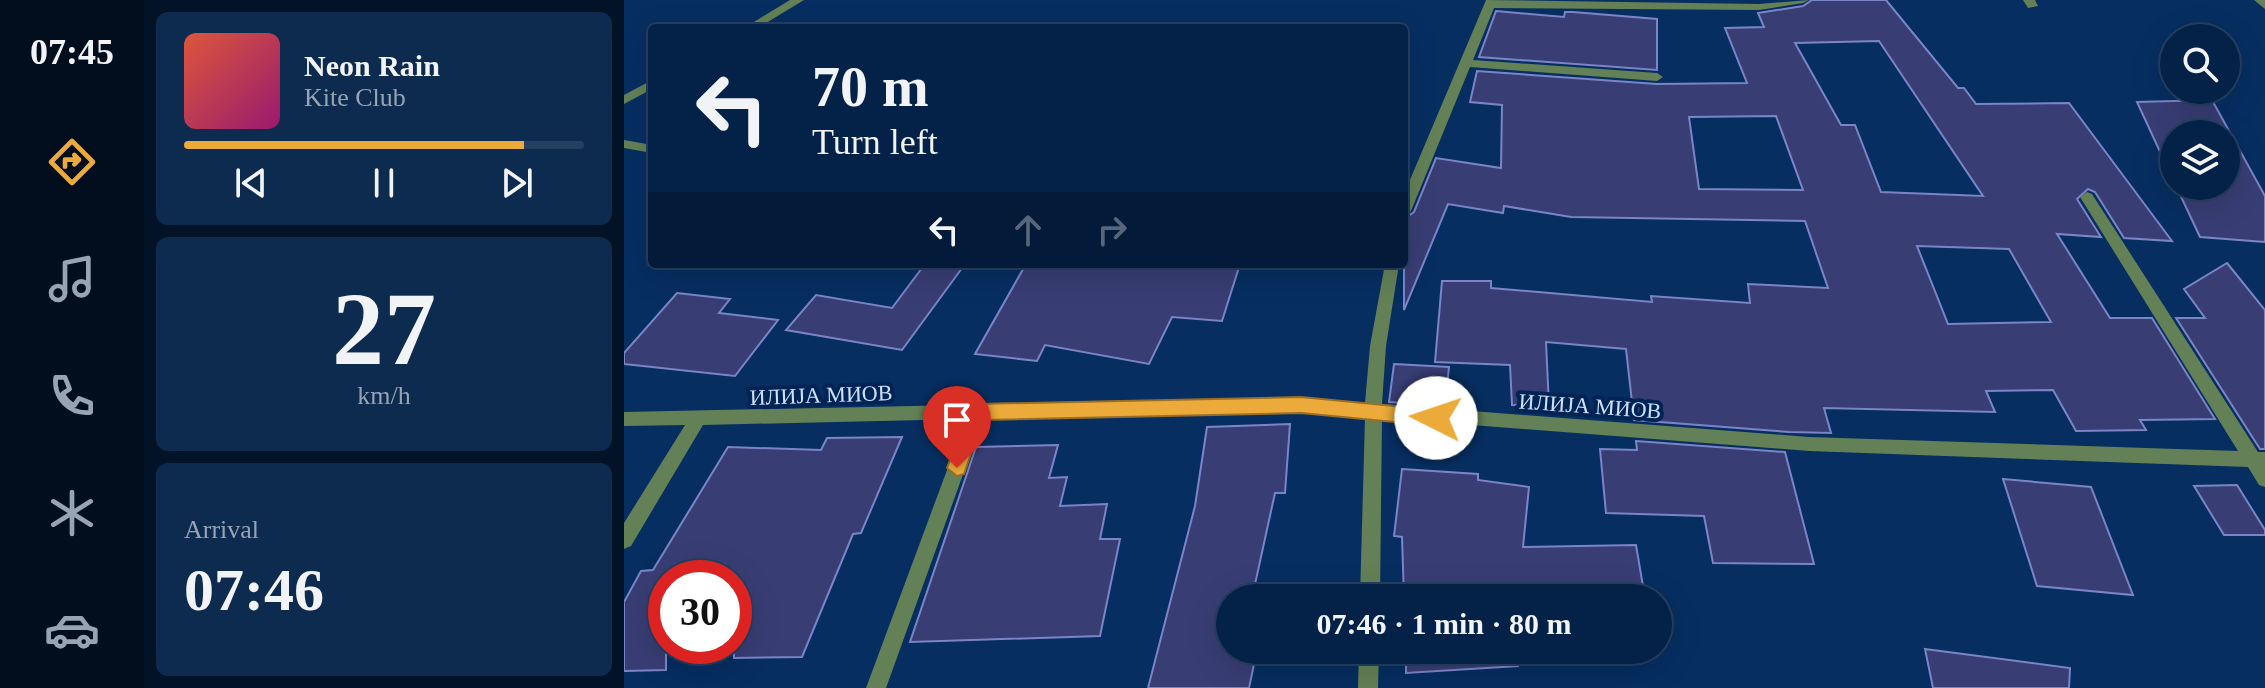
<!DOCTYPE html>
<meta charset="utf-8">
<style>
body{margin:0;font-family:"Times New Roman",serif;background:#0d2a4f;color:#f1f3f6;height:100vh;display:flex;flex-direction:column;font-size:30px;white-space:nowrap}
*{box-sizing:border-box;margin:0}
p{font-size:26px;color:#97a4b4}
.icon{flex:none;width:44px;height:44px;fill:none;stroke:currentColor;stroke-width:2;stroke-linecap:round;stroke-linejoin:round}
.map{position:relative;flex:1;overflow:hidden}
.sheet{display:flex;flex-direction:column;gap:12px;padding:12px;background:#021328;width:480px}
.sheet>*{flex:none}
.hud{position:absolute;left:24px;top:24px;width:760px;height:244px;border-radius:8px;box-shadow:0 8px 32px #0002,0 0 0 2px #253f60;background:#042248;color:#f1f3f6;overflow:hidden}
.tools{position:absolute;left:1536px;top:24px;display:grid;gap:16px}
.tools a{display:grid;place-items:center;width:80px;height:80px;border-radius:50%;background:#042248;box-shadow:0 8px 32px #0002,0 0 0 2px #253f60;font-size:40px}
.speed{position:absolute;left:24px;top:560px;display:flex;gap:16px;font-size:40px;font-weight:700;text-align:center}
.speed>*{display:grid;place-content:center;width:104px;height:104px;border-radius:50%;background:#042248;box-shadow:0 8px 32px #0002,0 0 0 2px #253f60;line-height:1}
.speed .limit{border:12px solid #d22;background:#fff;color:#111}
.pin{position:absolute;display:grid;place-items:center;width:68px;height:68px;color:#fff;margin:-82px -34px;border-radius:50% 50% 50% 0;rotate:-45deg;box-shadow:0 0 8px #0007}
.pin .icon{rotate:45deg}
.me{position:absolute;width:88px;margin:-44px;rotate:274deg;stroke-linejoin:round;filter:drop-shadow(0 0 6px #0008)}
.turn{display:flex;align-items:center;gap:28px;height:168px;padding:0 32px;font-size:36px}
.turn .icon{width:104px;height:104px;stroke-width:2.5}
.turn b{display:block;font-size:56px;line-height:68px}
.lanes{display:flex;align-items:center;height:76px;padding:0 32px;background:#0003;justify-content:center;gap:40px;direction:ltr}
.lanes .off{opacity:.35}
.big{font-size:60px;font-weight:600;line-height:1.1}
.sheet .widget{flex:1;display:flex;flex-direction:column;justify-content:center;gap:12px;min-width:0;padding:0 28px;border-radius:12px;background:#0d2a4f}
.sheet .dial{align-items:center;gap:0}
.dial b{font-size:104px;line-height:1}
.song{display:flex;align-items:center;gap:24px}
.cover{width:96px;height:96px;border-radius:12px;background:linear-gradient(135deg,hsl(10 70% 55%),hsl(320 70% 35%))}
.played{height:8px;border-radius:4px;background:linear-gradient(90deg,#ebaa39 85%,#253f60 85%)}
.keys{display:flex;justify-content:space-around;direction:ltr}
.trip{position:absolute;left:592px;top:584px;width:456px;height:80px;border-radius:40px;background:#042248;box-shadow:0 8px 32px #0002,0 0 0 2px #253f60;font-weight:600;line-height:80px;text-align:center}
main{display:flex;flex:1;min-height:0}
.tab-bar{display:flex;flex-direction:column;width:144px;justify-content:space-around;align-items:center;background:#020e1d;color:#97a4b4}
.tab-bar .icon{width:56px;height:56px}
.tab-bar .on{color:#ebaa39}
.tab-bar b{font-size:36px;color:#f1f3f6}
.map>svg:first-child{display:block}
.building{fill:#383d74;stroke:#7b85c6;stroke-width:2;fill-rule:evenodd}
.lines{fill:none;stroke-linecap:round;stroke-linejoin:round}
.minor{fill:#638057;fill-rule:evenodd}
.route{fill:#ebaa39;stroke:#996e25;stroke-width:2}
.labels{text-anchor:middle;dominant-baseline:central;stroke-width:8;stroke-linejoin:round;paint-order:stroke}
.street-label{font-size:22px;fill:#cee0f9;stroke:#002455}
</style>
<main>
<nav class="tab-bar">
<b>07:45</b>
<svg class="icon on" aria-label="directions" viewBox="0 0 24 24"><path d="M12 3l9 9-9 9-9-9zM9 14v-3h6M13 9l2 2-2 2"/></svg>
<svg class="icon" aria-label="music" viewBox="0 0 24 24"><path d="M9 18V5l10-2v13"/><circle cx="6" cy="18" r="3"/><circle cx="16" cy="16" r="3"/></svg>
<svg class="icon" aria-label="phone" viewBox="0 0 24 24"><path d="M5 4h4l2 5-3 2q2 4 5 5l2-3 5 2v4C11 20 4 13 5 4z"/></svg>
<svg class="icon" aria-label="climate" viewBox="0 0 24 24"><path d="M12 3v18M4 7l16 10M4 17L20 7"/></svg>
<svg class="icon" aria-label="car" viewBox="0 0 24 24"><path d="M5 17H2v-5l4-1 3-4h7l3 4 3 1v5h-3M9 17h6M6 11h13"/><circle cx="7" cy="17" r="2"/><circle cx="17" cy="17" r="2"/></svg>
</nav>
<section class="sheet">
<div class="widget">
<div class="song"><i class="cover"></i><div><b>Neon Rain</b><p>Kite Club</p></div></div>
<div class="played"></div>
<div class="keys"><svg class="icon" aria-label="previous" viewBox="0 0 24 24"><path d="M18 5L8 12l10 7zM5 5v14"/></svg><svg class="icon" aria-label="pause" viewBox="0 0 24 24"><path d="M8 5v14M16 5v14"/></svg><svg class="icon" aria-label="next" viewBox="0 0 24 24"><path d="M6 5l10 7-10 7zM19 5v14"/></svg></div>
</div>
<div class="widget dial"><b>27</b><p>km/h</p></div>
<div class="widget"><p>Arrival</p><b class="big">07:46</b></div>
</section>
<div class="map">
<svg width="1641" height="688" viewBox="0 0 1641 688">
<rect width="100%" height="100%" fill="#062e60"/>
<g class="building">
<path d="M1188,0H1262L1334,88H1340L1352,104L1445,103L1548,241L1500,238L1471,192L1464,189L1453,199L1477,237L1433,234L1486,318H1528L1591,419L1516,420L1522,430L1452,431L1429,390L1362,391L1371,412L1200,408L1207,433L1165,432L1010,420L1002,349L922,342L925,406L888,405L886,365L811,362L818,281H867V288L1028,302L1027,296L1126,303L1124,284L1204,288L1181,221L947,217L880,206L879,213L824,204L780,310V219L790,212L812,158L877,168L878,105L846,102L853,71L1033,84L1123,83L1101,28L1140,27L1134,13L1179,6ZM1255,41L1359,196L1257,192L1231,125H1217L1171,43ZM1152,116L1179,190L1075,189L1065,117ZM1293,246L1385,249L1427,322L1324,324Z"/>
<polygon points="872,11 940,17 941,12 949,12 1033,19 1033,70 855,57"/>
<polygon points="1588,100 1641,196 1641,242 1576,237 1552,186 1602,186 1602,134 1550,134 1550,182 1513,102"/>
<polygon points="1603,263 1641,310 1641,449 1636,449 1552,318 1581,318 1560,289"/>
<polygon points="301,264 341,264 278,350 162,330 192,295 268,308"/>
<polygon points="402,264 616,264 598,321 548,317 525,364 421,345 413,361 351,354"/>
<polygon points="53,293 106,299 95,313 154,320 111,376 0,364 0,353"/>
<polygon points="770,364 825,367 821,406 765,402"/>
<polygon points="666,424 661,493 651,493 628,598 606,598 606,650 633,650 625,688 524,688 571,506 583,427"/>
<polygon points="278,437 237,533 229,534 178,657 110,658 110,578 42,578 42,670 0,671 0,602 17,571 29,570 104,447 197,450 203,438"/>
<polygon points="1012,441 1161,452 1190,564 1089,563 1080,516 982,513 976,449 1013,450"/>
<polygon points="434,445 425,478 443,477 436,506 483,504 476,539 496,539 476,636 286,642 352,447"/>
<polygon points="778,469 854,474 854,480 905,487 899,547 1012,545 1021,598 780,598 778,537 770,536"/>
<polygon points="1379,479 1467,487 1509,595 1413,586"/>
<polygon points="1613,485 1641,530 1641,535 1600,535 1570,486"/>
<polygon points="1301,649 1446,668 1445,688 1309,688"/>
<polygon points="782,650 893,650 894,666 782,673"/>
</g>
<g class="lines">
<g class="minor">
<polygon points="166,0 180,0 134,28 120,28"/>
<polygon points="862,0 1135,4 1185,0 1179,3 1135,10 870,8 849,60 1033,73 1039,77 1033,81 846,67 787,211 780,216 780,194"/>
<polygon points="1399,0 1411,0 1414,6 1404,8"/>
<polygon points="1630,0 1641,0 1641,9"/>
<polygon points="28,80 28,89 0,104 0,95"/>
<polygon points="0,140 28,145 28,153 0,148"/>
<polygon points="1463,192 1468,194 1634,452 1641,452 1641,487 1635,485 1624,467 1185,451 758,418 756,598 736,598 741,417 677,412 359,419 262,688 242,688 342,419 79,425 7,546 0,549 0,523 61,425 0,426 0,412 677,398 741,403 746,346 761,264 775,264 762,346 758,404 1185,437 1614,451 1456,197"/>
<polygon points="735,650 755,650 754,688 734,688"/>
</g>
</g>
<polygon class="route" points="677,397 812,410 821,418 812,426 677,413 359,420 340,474 333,476 323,468 343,412 353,404"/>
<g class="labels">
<g class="street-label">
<text transform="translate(197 395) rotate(-2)">ИЛИЈА МИОВ</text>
<text transform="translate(966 406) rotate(4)">ИЛИЈА МИОВ</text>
</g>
</g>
</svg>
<div class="tools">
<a><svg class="icon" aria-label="search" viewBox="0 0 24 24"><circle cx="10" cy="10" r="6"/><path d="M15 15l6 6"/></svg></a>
<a><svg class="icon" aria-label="layers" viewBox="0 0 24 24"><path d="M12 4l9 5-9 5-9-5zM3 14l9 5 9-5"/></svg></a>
</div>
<div class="speed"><div class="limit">30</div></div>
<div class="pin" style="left:333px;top:468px;background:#d93025"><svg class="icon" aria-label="arrive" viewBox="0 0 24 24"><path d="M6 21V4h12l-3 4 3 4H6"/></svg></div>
<svg class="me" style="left:812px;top:418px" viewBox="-20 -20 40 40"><circle r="19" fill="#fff"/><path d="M0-13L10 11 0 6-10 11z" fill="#ebaa39"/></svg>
<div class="trip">07:46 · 1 min · 80 m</div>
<div class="hud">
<div class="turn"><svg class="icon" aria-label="left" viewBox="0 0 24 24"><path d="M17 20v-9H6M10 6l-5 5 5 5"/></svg><div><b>70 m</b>Turn left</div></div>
<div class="lanes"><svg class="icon" aria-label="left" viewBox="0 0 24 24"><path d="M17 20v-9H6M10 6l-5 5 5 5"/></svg><svg class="icon off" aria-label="ahead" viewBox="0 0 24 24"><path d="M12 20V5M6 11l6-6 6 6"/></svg><svg class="icon off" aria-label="right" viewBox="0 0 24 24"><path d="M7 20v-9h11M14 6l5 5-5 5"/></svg></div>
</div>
</div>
</main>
